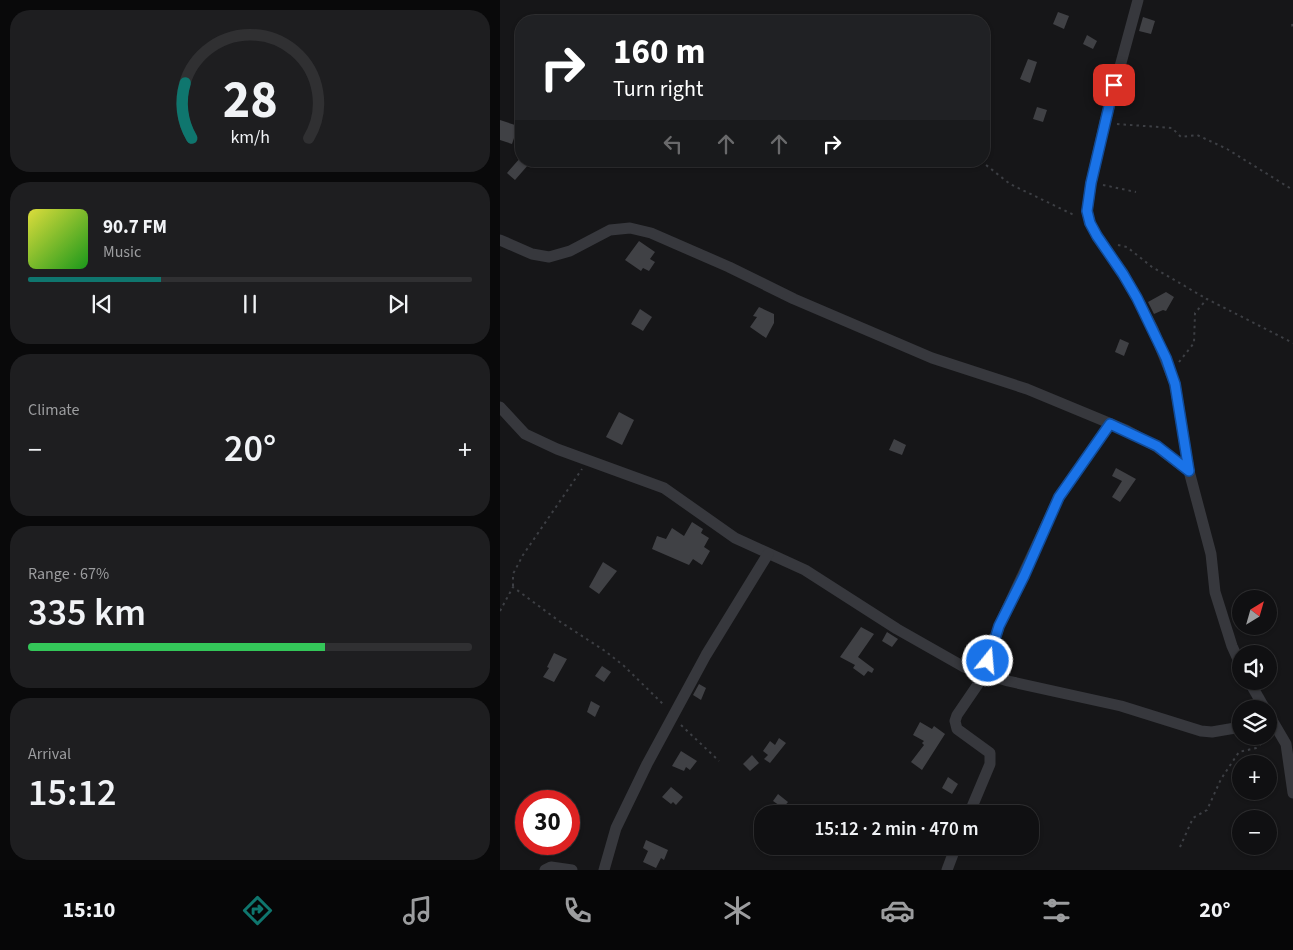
<!DOCTYPE html>
<meta charset="utf-8">
<style>
body{margin:0;font-family:"Source Sans 3",sans-serif;background:#1e1e20;color:#f1f3f6;height:100vh;display:flex;flex-direction:column;font-size:19px;white-space:nowrap}
*{box-sizing:border-box;margin:0}
p{font-size:16px;color:#9c9d9f}
.icon{flex:none;width:28px;height:28px;fill:none;stroke:currentColor;stroke-width:2;stroke-linecap:round;stroke-linejoin:round}
.map{position:relative;flex:1;overflow:hidden}
.details{display:flex;flex-direction:column;gap:10px;padding:10px;background:#09090a;width:500px}
.details>*{flex:none}
.top-card{position:absolute;left:15px;top:15px;width:475px;height:152px;border-radius:20px;box-shadow:0 1px 4px #0004,0 0 0 1px #303032;background:#202124;color:#fff;overflow:hidden}
.needle{width:32px;rotate:37deg}
.tools{position:absolute;left:732px;top:590px;display:grid;gap:10px}
.tools a{display:grid;place-items:center;width:45px;height:45px;border-radius:50%;background:#101012;box-shadow:0 1px 4px #0004,0 0 0 1px #303032;font-size:25px}
.speed{position:absolute;left:15px;top:790px;display:flex;gap:10px;font-size:25px;font-weight:700;text-align:center}
.speed>*{display:grid;place-content:center;width:65px;height:65px;border-radius:50%;background:#101012;box-shadow:0 1px 4px #0004,0 0 0 1px #303032;line-height:1}
.speed .limit{border:8px solid #d22;background:#fff;color:#111}
.pin{position:absolute;display:grid;place-items:center;width:42px;height:42px;color:#fff;margin:-21px;border-radius:10px;box-shadow:0 2px 8px #0006}
.me{position:absolute;width:55px;margin:-28px;rotate:17deg;stroke-linejoin:round;filter:drop-shadow(0 0 4px #0008)}
.turn{display:flex;align-items:center;gap:18px;height:105px;padding:0 15px;font-size:22px}
.turn .icon{width:65px;height:65px;stroke-width:2.5}
.turn b{display:block;font-size:35px;line-height:42px}
.lanes{display:flex;align-items:center;height:48px;padding:0 15px;background:#0003;justify-content:center;gap:25px;direction:ltr}
.lanes .off{opacity:.35}
.big{font-size:38px;font-weight:600;line-height:1.1}
.details .tile{flex:1;display:flex;flex-direction:column;justify-content:center;gap:8px;min-width:0;padding:0 18px;border-radius:20px;background:#1e1e20}
.details .dial{align-items:center;gap:0}
.dial svg{height:130px;overflow:visible;fill:none;stroke:#303032;stroke-width:7;stroke-linecap:round;text-anchor:middle}
.dial text{fill:#f1f3f6;stroke:none}
.song{display:flex;align-items:center;gap:15px}
.cover{width:60px;height:60px;border-radius:8px;background:linear-gradient(135deg,hsl(60 70% 55%),hsl(120 70% 35%))}
.played{height:5px;border-radius:2px;background:linear-gradient(90deg,#0f766e 30%,#303032 30%)}
.keys{display:flex;justify-content:space-around;direction:ltr}
.heat{display:flex;justify-content:space-between;align-items:center;font-size:28px;direction:ltr}
.charge{height:8px;border-radius:4px;background:linear-gradient(90deg,#34c759 67%,#303032 0)}
.trip{position:absolute;left:254px;top:805px;width:285px;height:50px;border-radius:20px;background:#101012;box-shadow:0 1px 4px #0004,0 0 0 1px #303032;font-weight:600;line-height:50px;text-align:center}
.menu{display:flex;height:80px;justify-content:space-around;align-items:center;background:#060607;color:#9c9d9f}
.menu .icon{width:35px;height:35px}
.menu .selected{color:#0f766e}
.menu b{font-size:22px;color:#f1f3f6}
main{display:flex;flex:1;min-height:0}
.map>svg:first-child{display:block}
.building{fill:#404145}
.lines{fill:none;stroke-linecap:round;stroke-linejoin:round}
.path{stroke:#3d3f44;stroke-width:2;stroke-dasharray:2.5 4;stroke-linecap:butt}
.street{stroke:#37383d;stroke-width:11}
.route-casing{stroke:#114b97;stroke-width:12}
.route{stroke:#1a73e8;stroke-width:9}
</style>
<main>
<section class="details">
<div class="tile dial"><svg viewBox="0 0 100 80">
<path d="M14 69A42 42 0 1 1 86 69"/>
<path d="M14 69A42 42 0 0 1 10 35" stroke="#0f766e"/>
<text x="50" y="56" font-size="32" font-weight="700">28</text>
<text x="50" y="72" font-size="11">km/h</text>
</svg></div>
<div class="tile">
<div class="song"><i class="cover"></i><div><b>90.7 FM</b><p>Music</p></div></div>
<div class="played"></div>
<div class="keys"><svg class="icon" aria-label="previous" viewBox="0 0 24 24"><path d="M18 5L8 12l10 7zM5 5v14"/></svg><svg class="icon" aria-label="pause" viewBox="0 0 24 24"><path d="M8 5v14M16 5v14"/></svg><svg class="icon" aria-label="next" viewBox="0 0 24 24"><path d="M6 5l10 7-10 7zM19 5v14"/></svg></div>
</div>
<div class="tile"><p>Climate</p>
<div class="heat"><a>−</a><b class="big">20°</b><a>+</a></div>
</div>
<div class="tile"><p>Range · 67%</p><b class="big">335 km</b><div class="charge"></div></div>
<div class="tile"><p>Arrival</p><b class="big">15:12</b></div>
</section>
<div class="map">
<svg width="793" height="870" viewBox="0 0 793 870">
<rect width="100%" height="100%" fill="#161618"/>
<g class="building">
<polygon points="558,12 569,16 564,29 553,24"/>
<polygon points="643,17 655,21 651,34 639,31"/>
<polygon points="587,35 597,41 593,49 583,44"/>
<polygon points="528,59 537,62 530,83 520,79"/>
<polygon points="537,107 547,110 543,122 533,119"/>
<polygon points="0,120 18,126 12,144 0,140"/>
<polygon points="21,157 21,161 26,161 29,164 15,180 7,173"/>
<polygon points="139,241 155,252 150,259 155,262 149,271 143,268 141,271 125,260"/>
<polygon points="666,292 674,297 666,311 663,310 654,314 648,302"/>
<polygon points="259,307 274,314 274,323 266,338 250,327 257,317 253,316"/>
<polygon points="140,309 152,317 143,331 131,324"/>
<polygon points="620,339 629,343 624,356 615,352"/>
<polygon points="119,412 134,420 122,445 106,437"/>
<polygon points="394,439 406,445 402,455 389,450"/>
<polygon points="616,468 636,479 620,502 612,497 622,481 612,476"/>
<polygon points="192,522 203,529 201,533 209,538 204,547 210,551 202,565 193,559 189,565 152,549 157,536 166,539 172,528 184,536"/>
<polygon points="103,562 117,571 99,594 89,587"/>
<polygon points="361,627 374,634 358,657 374,669 372,673 368,671 364,676 353,668 355,665 340,657"/>
<polygon points="387,632 398,639 392,647 382,641"/>
<polygon points="54,653 67,659 54,682 43,677 49,668 47,667"/>
<polygon points="102,666 111,672 104,682 95,676"/>
<polygon points="199,684 206,688 201,700 193,695"/>
<polygon points="91,701 100,706 95,717 87,712"/>
<polygon points="420,722 432,729 434,726 445,734 422,770 411,762 424,745 422,743 424,741 413,735"/>
<polygon points="279,738 286,743 270,763 264,759 268,755 263,751 270,741 275,745"/>
<polygon points="181,751 197,761 190,770 186,767 184,771 172,766"/>
<polygon points="252,755 259,763 250,771 243,764"/>
<polygon points="448,777 458,784 452,794 442,788"/>
<polygon points="171,787 183,797 176,805 173,802 171,804 162,797"/>
<polygon points="278,794 288,802 283,808 273,801"/>
<polygon points="146,840 168,850 164,860 161,858 156,868 143,862 148,851 143,848"/>
</g>
<g class="lines">
<g class="path">
<polyline points="792,24 793,29"/>
<polyline points="617,124 672,128 681,137 697,135 727,149 793,190"/>
<polyline points="481,161 510,184 576,216"/>
<polyline points="603,185 636,192"/>
<polyline points="618,245 627,247 652,267 707,299"/>
<polyline points="679,362 694,343 695,313 707,299 793,343"/>
<polyline points="13,586 13,574 23,555 82,469"/>
<polyline points="0,611 13,587 59,621 105,651 124,666 165,706"/>
<polyline points="181,725 219,761"/>
<polyline points="680,847 693,818 707,810 721,779 739,752 756,748 768,738"/>
</g>
<g class="street">
<polyline points="638,0 605,122 591,183 587,211 590,223 597,236 623,274 637,298 653,329 675,384 689,471 711,554 715,592 732,646 741,666"/>
<polyline points="0,240 32,254 49,257 70,251 110,230 130,228 151,233 229,267 294,299 432,358 527,389 626,430 657,447 689,471"/>
<polyline points="0,407 25,434 57,449 164,488 235,538 305,570 397,629 464,667 508,681 621,706 701,731 712,732 741,727"/>
<polyline points="749,681 765,709"/>
<polyline points="769,715 786,744 793,793"/>
<polyline points="469,814 490,764 490,753 457,729 455,721 457,715 485,674 499,626 559,497 610,424"/>
<polyline points="45,870 51,867 72,870"/>
<polyline points="104,870 116,828 147,764 206,655 268,554"/>
<polyline points="447,870 456,846"/>
</g>
</g>
<g class="lines">
<g class="route-casing">
<polyline id="route" points="488,661 499,626 524,576 559,497 610,424 657,446 689,471 675,384 666,358 637,298 623,274 597,236 590,223 587,211 591,183 614,85"/>
</g>
<use href="#route" class="route"/>
</g>
</svg>
<div class="tools">
<a><svg class="needle" viewBox="-14 -14 28 28"><path d="M0-13l5 13h-10z" fill="#e53935"/><path d="M0 13l5-13h-10z" fill="#9c9d9f"/></svg></a>
<a><svg class="icon" aria-label="sound" viewBox="0 0 24 24"><path d="M4 9h4l5-4v14l-5-4H4zM17 9q2 3 0 6"/></svg></a>
<a><svg class="icon" aria-label="layers" viewBox="0 0 24 24"><path d="M12 4l9 5-9 5-9-5zM3 14l9 5 9-5"/></svg></a>
<a>+</a>
<a>−</a>
</div>
<div class="speed"><div class="limit">30</div></div>
<div class="pin" style="left:614px;top:85px;background:#d93025"><svg class="icon" aria-label="arrive" viewBox="0 0 24 24"><path d="M6 21V4h12l-3 4 3 4H6"/></svg></div>
<svg class="me" style="left:488px;top:661px" viewBox="-20 -20 40 40"><circle r="17" fill="#1a73e8" stroke="#fff" stroke-width="3"/><path d="M0-11L8 9 0 5-8 9z" fill="#fff"/></svg>
<div class="trip">15:12 · 2 min · 470 m</div>
<div class="top-card">
<div class="turn"><svg class="icon" aria-label="right" viewBox="0 0 24 24"><path d="M7 20v-9h11M14 6l5 5-5 5"/></svg><div><b>160 m</b>Turn right</div></div>
<div class="lanes"><svg class="icon off" aria-label="left" viewBox="0 0 24 24"><path d="M17 20v-9H6M10 6l-5 5 5 5"/></svg><svg class="icon off" aria-label="ahead" viewBox="0 0 24 24"><path d="M12 20V5M6 11l6-6 6 6"/></svg><svg class="icon off" aria-label="ahead" viewBox="0 0 24 24"><path d="M12 20V5M6 11l6-6 6 6"/></svg><svg class="icon" aria-label="right" viewBox="0 0 24 24"><path d="M7 20v-9h11M14 6l5 5-5 5"/></svg></div>
</div>
</div>
</main>
<nav class="menu">
<b>15:10</b>
<svg class="icon selected" aria-label="directions" viewBox="0 0 24 24"><path d="M12 3l9 9-9 9-9-9zM9 14v-3h6M13 9l2 2-2 2"/></svg>
<svg class="icon" aria-label="music" viewBox="0 0 24 24"><path d="M9 18V5l10-2v13"/><circle cx="6" cy="18" r="3"/><circle cx="16" cy="16" r="3"/></svg>
<svg class="icon" aria-label="phone" viewBox="0 0 24 24"><path d="M5 4h4l2 5-3 2q2 4 5 5l2-3 5 2v4C11 20 4 13 5 4z"/></svg>
<svg class="icon" aria-label="climate" viewBox="0 0 24 24"><path d="M12 3v18M4 7l16 10M4 17L20 7"/></svg>
<svg class="icon" aria-label="car" viewBox="0 0 24 24"><path d="M5 17H2v-5l4-1 3-4h7l3 4 3 1v5h-3M9 17h6M6 11h13"/><circle cx="7" cy="17" r="2"/><circle cx="17" cy="17" r="2"/></svg>
<svg class="icon" aria-label="filters" viewBox="0 0 24 24"><path d="M4 7h16M4 17h16"/><circle cx="9" cy="7" r="2"/><circle cx="15" cy="17" r="2"/></svg>
<b>20°</b>
</nav>
